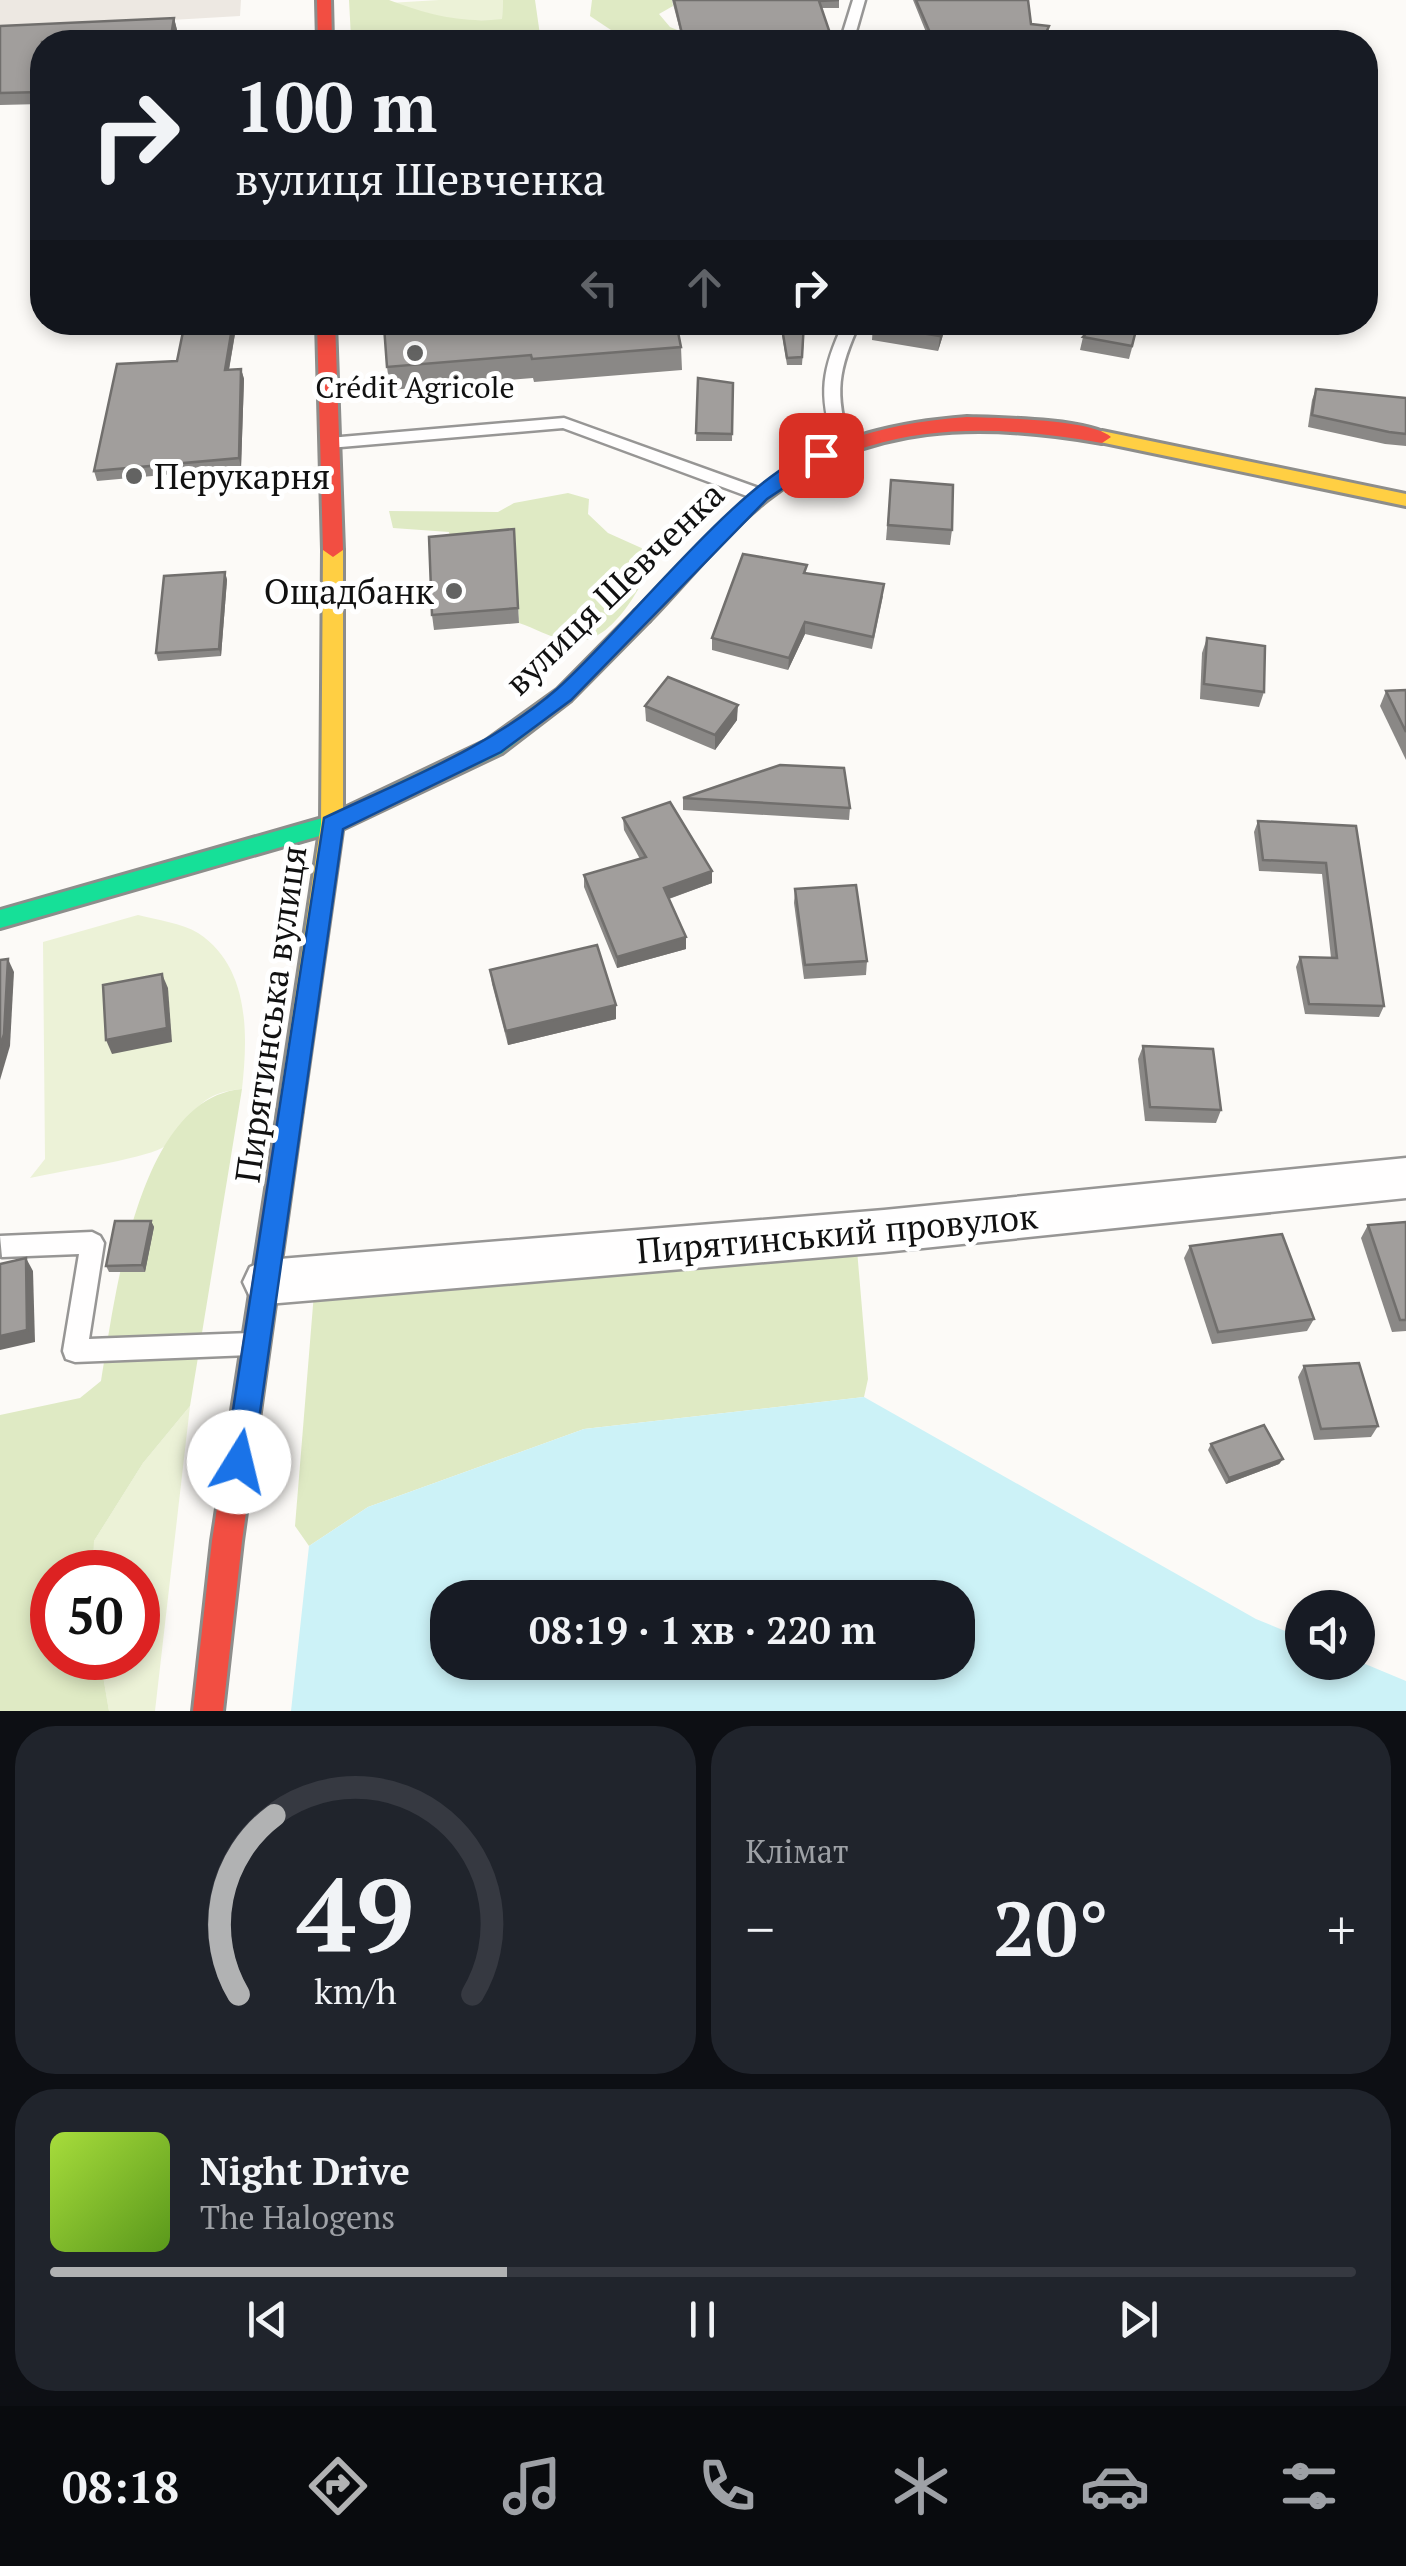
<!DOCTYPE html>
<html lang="uk">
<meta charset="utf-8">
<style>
body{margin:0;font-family:"PT Serif",serif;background:#20242c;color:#f1f3f6;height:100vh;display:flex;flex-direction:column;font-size:38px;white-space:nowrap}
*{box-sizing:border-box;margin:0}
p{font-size:32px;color:#9ea1a6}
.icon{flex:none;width:55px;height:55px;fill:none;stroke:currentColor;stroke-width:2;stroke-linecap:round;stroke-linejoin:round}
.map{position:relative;height:1711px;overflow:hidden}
.sheet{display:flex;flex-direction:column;gap:15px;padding:15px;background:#0d0f14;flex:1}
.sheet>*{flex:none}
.hud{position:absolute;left:30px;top:30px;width:1348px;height:305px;border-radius:40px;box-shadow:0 5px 15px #0003;background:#171b24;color:#f1f3f6;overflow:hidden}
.buttons{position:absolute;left:1285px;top:1590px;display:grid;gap:20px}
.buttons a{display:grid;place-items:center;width:90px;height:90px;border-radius:50%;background:#171b24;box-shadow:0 5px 15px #0003;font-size:50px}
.speed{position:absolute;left:30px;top:1550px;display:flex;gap:20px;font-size:50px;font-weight:700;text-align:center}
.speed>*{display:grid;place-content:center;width:130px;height:130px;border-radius:50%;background:#171b24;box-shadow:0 5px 15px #0003;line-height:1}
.speed .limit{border:15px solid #d22;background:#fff;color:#111}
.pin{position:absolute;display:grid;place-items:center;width:85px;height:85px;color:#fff;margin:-42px;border-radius:20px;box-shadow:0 5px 15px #0006}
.me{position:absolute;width:110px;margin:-55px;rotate:9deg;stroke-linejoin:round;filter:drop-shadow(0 0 8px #0008)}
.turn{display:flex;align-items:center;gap:35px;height:210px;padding:0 40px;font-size:45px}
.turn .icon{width:130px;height:130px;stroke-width:2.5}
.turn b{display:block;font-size:70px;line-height:85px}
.lanes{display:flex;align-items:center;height:95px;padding:0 40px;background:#0003;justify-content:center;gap:50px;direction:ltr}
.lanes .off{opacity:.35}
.big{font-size:75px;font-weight:700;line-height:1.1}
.sheet .tile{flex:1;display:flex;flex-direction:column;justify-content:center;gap:15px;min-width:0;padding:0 35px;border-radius:40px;background:#20242c}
.sheet .dial{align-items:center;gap:0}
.dial svg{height:260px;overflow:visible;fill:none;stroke:#363941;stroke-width:7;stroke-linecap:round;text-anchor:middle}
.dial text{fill:#f1f3f6;stroke:none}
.song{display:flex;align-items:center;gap:30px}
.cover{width:120px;height:120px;border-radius:15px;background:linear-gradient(135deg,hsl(80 70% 55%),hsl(90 70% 35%))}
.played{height:10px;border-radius:5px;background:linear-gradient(90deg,#b1b2b3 35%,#363941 35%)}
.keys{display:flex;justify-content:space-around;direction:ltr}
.heat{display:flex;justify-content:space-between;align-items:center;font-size:55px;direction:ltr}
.sheet .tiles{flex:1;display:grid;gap:15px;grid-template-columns:1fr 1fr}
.tile:last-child{grid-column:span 2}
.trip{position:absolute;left:430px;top:1580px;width:545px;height:100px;border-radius:40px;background:#171b24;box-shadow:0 5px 15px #0003;font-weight:700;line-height:100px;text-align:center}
.dock{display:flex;height:160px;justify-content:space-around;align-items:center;background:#090b0e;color:#9ea1a6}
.dock .icon{width:70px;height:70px}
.dock .on{color:#b1b2b3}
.dock b{font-size:45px;color:#f1f3f6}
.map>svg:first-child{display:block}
.green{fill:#ecf2d7}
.forest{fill:#dfeac4}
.plaza{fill:#ede8e2}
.water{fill:#ccf2f7;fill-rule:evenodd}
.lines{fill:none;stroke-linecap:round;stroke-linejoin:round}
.lane-casing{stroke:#979695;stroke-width:5}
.street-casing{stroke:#979695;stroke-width:5}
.fast-casing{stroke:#8d8d8b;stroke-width:6}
.slow-casing{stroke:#8d8d8b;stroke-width:6}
.jam-casing{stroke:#8d8d8b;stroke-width:6}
.lane{fill:#fffefe;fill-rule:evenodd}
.street{fill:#fffefe;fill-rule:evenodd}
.fast{fill:#16e098;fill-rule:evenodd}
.slow{fill:#ffcf43;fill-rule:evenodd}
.jam{fill:#f24e42;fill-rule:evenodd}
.wall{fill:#8a8886}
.shaded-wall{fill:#716f6d}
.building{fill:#a19e9c;stroke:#716f6d;stroke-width:2.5}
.route{fill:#1a73e8;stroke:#114b97;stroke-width:2.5}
.poi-dot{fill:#636362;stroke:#fff;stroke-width:4}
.labels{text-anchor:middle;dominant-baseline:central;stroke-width:10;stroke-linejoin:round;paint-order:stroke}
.far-poi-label{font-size:30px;fill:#111;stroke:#fff}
.poi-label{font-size:35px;fill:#111;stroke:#fff;text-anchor:start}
.street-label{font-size:35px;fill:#111;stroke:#fff}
</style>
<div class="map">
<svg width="1406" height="1711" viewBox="0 0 1406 1711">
<rect width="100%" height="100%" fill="#fcfaf7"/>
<g class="green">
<polygon points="439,0 503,0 502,20 452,20 389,3"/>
<path d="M138,915C157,920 182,923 198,933C250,967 248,1035 242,1089C184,1094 194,1131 162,1148C139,1160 60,1171 30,1178L45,1159L43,942Z"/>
<polygon points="190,1406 155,1711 109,1711 100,1658 138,1658 138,1572 93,1572 94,1541 143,1463"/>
</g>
<g class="forest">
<path d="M349,0C360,0 379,0 389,0C424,13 460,24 502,19L503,0H535L541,42H430L389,35L351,38Z"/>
<polygon points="592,0 672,0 673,6 659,14 670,27 706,42 629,42 590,16"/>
<path d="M568,493L589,499L588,514L608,533L657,555C640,586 611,652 564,640C549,637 534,628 519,623L515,545L452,550L449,532L393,528L389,511L498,512L514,503Z"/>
<path d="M242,1089L190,1406L143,1463L94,1541L93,1572H52V1658H100L109,1711H0V1415L80,1398L101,1381C115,1299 137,1098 242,1089Z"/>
<polygon points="856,1238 868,1379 864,1397 584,1429 368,1507 309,1546 295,1526 314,1293"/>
</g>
<polygon class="plaza" points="0,0 241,0 240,16 0,30"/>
<path class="water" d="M864,1397L1256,1619L1302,1638V1662L1358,1661L1406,1681V1711H291L309,1546L368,1507L584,1429ZM448,1598H958V1662H448Z"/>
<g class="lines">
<g class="lane-casing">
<g id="lane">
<polygon points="853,0 865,0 853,42 840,42"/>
<path d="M844,322H860C838,369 834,394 850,443L842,448L834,443C818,394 822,369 844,322Z"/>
<polygon points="564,418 767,491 769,495 761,501 755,499 563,428 329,448 321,443 329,438"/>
<polygon points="92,1232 100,1236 104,1243 89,1339 250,1333 259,1336 262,1344 259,1352 250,1355 75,1362 66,1359 63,1351 79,1254 2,1257 0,1236"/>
</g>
</g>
<g class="street-casing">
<polygon id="street" points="1406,1158 1406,1198 884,1252 267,1304 250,1297 243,1282 250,1267 267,1260 884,1210"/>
</g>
<g class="fast-casing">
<polygon id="fast" points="642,609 652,616 649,621 571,700 502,753 340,830 0,928 0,910 326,817 486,741 557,690 635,611"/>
</g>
<g class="slow-casing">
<g id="slow">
<polygon points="1102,431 1406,494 1406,506 1095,441 1093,437"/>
<polygon points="333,543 343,550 343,824 302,1111 299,1119 290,1122 281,1119 278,1111 321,824 323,550"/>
</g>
</g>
<g class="jam-casing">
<g id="jam">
<polygon points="317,0 331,0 332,42 318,42"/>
<polygon points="317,322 335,322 343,550 333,557 323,550"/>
<path d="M967,417C997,418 1091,419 1111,437L1102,443C983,422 866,421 767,500C723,535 688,581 649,621H635L632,616L635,611C749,496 793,430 967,417Z"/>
<polygon points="290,1100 299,1103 302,1111 242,1541 223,1711 193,1711 212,1541 278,1111 281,1103"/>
</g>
</g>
<use href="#lane" class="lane"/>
<use href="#street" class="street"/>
<use href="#fast" class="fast"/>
<use href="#slow" class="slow"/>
<use href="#jam" class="jam"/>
</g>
<g class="wall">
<polygon points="672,0 839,0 839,8 821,8 833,42 683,42"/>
<polygon points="913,0 1028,0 1031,24 1048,34 1044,42 930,42"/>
<polygon points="174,18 177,30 42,42 42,104 0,105 0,26"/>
<polygon points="185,322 237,322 229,370 241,369 244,379 241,468 97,481 94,471 177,361"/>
<polygon points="424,322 681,347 682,370 534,382 533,378 390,390 387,367"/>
<polygon points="780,322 805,322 802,365 787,365"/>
<polygon points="947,322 938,351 872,340 873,325"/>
<polygon points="1139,322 1129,359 1080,350 1083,337"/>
<polygon points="698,378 733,383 732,441 696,441"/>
<polygon points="1316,389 1406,398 1406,446 1385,444 1308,427 1312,400"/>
<polygon points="891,480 952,530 950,545 886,540"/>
<polygon points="514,529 519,623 434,630 432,615"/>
<polygon points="225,572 227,580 221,656 158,661 156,653"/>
<polygon points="806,573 883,596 872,649 805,634 788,670 712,650 712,638"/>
<polygon points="1207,638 1264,692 1259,707 1200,699 1202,653"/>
<polygon points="1406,690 1406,760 1380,706 1386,691"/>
<polygon points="645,706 737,720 715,750 646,721"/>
<polygon points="683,798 850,808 849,820 683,810"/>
<polygon points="623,818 712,883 669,899 686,949 617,968 584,887 584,875 640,859 624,830"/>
<polygon points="1258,821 1356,826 1384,1006 1379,1017 1305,1014 1296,967 1300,957 1331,958 1322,874 1259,871 1254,832"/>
<polygon points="795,889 867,961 866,975 804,979 794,903"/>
<polygon points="490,970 616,1019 508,1045 492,984"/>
<polygon points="1143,1046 1221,1110 1216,1123 1145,1121 1138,1059"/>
<polygon points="151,1221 154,1227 145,1272 109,1272 106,1266"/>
<polygon points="1406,1222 1406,1331 1392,1332 1361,1238 1368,1225"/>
<polygon points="1190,1246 1314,1319 1307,1331 1212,1344 1184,1258"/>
<polygon points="1304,1366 1378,1426 1371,1437 1314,1440 1298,1377"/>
<polygon points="1211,1444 1283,1459 1279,1464 1226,1484 1208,1450"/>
</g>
<g class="shaded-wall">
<polygon points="174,18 177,30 175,42 170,42"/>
<polygon points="233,322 237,322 227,380 225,370"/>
<polygon points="944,322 947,322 938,351 940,336"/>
<polygon points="241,369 244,379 241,468 239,458"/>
<polygon points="225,572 227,580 221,656 219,649"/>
<polygon points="805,622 805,634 788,670 789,658"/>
<polygon points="738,705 737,720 715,750 715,735"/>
<polygon points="712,871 712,883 665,900 664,888"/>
<polygon points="686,937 686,949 617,968 617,957"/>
<polygon points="8,959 14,972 10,1046 0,1080 0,1047"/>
<polygon points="162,974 168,988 172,1042 112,1054 106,1040"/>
<polygon points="616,1005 616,1019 508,1045 506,1031"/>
<polygon points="151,1221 154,1227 145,1272 142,1265"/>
<polygon points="26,1258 33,1271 35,1342 0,1350 0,1336"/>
<polygon points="1283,1459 1279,1464 1226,1484 1229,1478"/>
</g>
<g class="building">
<polygon points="674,0 839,0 819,1 833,42 684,42"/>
<polygon points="916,0 1028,0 1031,24 1049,26 1042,42 934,42"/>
<polygon points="174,18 170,42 42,42 42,92 0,93 0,26"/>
<polygon points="664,32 665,42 556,42 556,38"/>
<polygon points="185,322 233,322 225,370 241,369 239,458 94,471 117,364 177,361"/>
<polygon points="424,322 676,322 681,347 532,359 531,355 387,367 384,326"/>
<polygon points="781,322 804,322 802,357 787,358"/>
<polygon points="874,322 944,322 940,336 873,325"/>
<polygon points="1096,322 1138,322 1132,346 1083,337"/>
<polygon points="698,378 733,383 732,434 696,433"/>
<polygon points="1316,389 1406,398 1406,434 1389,432 1312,415"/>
<polygon points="891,480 953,485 952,530 888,525"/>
<polygon points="514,529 518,608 432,615 429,537"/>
<polygon points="743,554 807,565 804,573 884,584 873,637 805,622 789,658 712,638"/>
<polygon points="225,572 219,649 156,653 164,576"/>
<polygon points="1207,638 1265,646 1264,692 1204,684"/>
<polygon points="668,677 738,705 715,735 645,706"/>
<polygon points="1406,690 1406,732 1386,691"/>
<polygon points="780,765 844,768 850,808 683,798"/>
<polygon points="670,802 712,871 664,888 686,937 617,957 584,875 646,857 623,818"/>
<polygon points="1258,821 1356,826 1384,1006 1309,1004 1300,957 1337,958 1326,863 1263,860"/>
<polygon points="856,885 867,961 805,965 795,889"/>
<polygon points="597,945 616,1005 506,1031 490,970"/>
<polygon points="8,959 4,1034 0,1047 0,960"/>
<polygon points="162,974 167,1028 106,1040 103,985"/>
<polygon points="1143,1046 1213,1049 1221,1110 1150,1107"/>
<polygon points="115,1221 151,1221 142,1265 106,1266"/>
<polygon points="1406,1222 1406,1320 1400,1320 1368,1225"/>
<polygon points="1282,1234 1314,1319 1218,1332 1190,1246"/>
<polygon points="26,1258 27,1330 0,1336 0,1264"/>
<polygon points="1359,1363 1378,1426 1321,1429 1304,1366"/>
<polygon points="1264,1425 1283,1459 1229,1478 1211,1444"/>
</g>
<path class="route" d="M821,449L827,450V459L767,499L571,700L501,752L343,829L253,1462L249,1472L239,1476L229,1472L225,1462L324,818C404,780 489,748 557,689C623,631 744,472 821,449Z"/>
<g class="poi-dot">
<circle cx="415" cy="353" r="10"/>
<circle cx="134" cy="476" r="10"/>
<circle cx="454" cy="591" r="10"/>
</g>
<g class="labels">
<g class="far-poi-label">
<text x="415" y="387">Crédit Agricole</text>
</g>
<g class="poi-label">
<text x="154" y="476">Перукарня</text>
<text x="434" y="591" text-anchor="end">Ощадбанк</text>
</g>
<g class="street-label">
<text transform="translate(614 588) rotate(-44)">вулиця Шевченка</text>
<text transform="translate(270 1014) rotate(-82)">Пирятинська вулиця</text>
<text transform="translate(837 1233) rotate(-5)">Пирятинський провулок</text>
</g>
</g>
</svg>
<div class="buttons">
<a><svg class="icon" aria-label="sound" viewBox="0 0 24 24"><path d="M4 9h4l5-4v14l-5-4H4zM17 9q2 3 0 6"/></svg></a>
</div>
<div class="speed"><div class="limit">50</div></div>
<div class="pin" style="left:821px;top:455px;background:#d93025"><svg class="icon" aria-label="arrive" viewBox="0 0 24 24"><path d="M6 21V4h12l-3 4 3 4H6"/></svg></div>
<svg class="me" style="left:239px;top:1462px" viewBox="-20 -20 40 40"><circle r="19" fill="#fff"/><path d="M0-13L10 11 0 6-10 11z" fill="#1a73e8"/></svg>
<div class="trip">08:19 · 1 хв · 220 m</div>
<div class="hud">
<div class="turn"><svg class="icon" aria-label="right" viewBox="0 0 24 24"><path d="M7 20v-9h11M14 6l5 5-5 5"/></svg><div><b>100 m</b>вулиця Шевченка</div></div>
<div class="lanes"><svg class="icon off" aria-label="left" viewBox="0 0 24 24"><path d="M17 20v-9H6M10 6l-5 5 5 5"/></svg><svg class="icon off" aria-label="ahead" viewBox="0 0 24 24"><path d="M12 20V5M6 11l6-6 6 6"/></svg><svg class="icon" aria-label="right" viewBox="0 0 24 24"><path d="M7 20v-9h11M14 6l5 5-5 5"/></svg></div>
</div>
</div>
<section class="sheet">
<div class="tiles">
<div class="tile dial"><svg viewBox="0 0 100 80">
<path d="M14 69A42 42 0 1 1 86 69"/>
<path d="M14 69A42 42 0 0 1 25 14" stroke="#b1b2b3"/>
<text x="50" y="56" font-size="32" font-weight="700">49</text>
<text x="50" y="72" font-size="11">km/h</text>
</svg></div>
<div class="tile"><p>Клімат</p>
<div class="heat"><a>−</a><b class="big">20°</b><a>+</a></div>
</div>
<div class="tile">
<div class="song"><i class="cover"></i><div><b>Night Drive</b><p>The Halogens</p></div></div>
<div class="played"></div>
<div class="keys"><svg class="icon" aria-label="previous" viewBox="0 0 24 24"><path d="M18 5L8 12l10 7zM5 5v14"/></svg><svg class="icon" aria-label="pause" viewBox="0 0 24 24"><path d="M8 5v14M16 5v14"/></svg><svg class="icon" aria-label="next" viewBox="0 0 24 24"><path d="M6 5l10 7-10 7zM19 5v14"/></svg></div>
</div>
</div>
</section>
<nav class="dock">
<b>08:18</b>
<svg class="icon on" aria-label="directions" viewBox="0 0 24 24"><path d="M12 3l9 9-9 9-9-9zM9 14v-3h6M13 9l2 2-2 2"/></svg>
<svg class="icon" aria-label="music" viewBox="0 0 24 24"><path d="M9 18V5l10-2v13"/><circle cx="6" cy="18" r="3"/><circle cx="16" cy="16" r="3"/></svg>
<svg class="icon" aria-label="phone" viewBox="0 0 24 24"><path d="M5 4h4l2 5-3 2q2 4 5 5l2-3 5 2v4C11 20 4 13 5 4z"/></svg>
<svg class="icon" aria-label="climate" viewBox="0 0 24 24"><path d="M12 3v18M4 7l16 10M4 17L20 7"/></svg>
<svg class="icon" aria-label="car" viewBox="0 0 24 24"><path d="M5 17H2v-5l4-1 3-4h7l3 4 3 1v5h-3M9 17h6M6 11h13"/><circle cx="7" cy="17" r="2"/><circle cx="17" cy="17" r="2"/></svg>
<svg class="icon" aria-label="filters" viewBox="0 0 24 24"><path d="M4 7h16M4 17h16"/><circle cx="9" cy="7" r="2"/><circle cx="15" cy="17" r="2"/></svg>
</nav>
